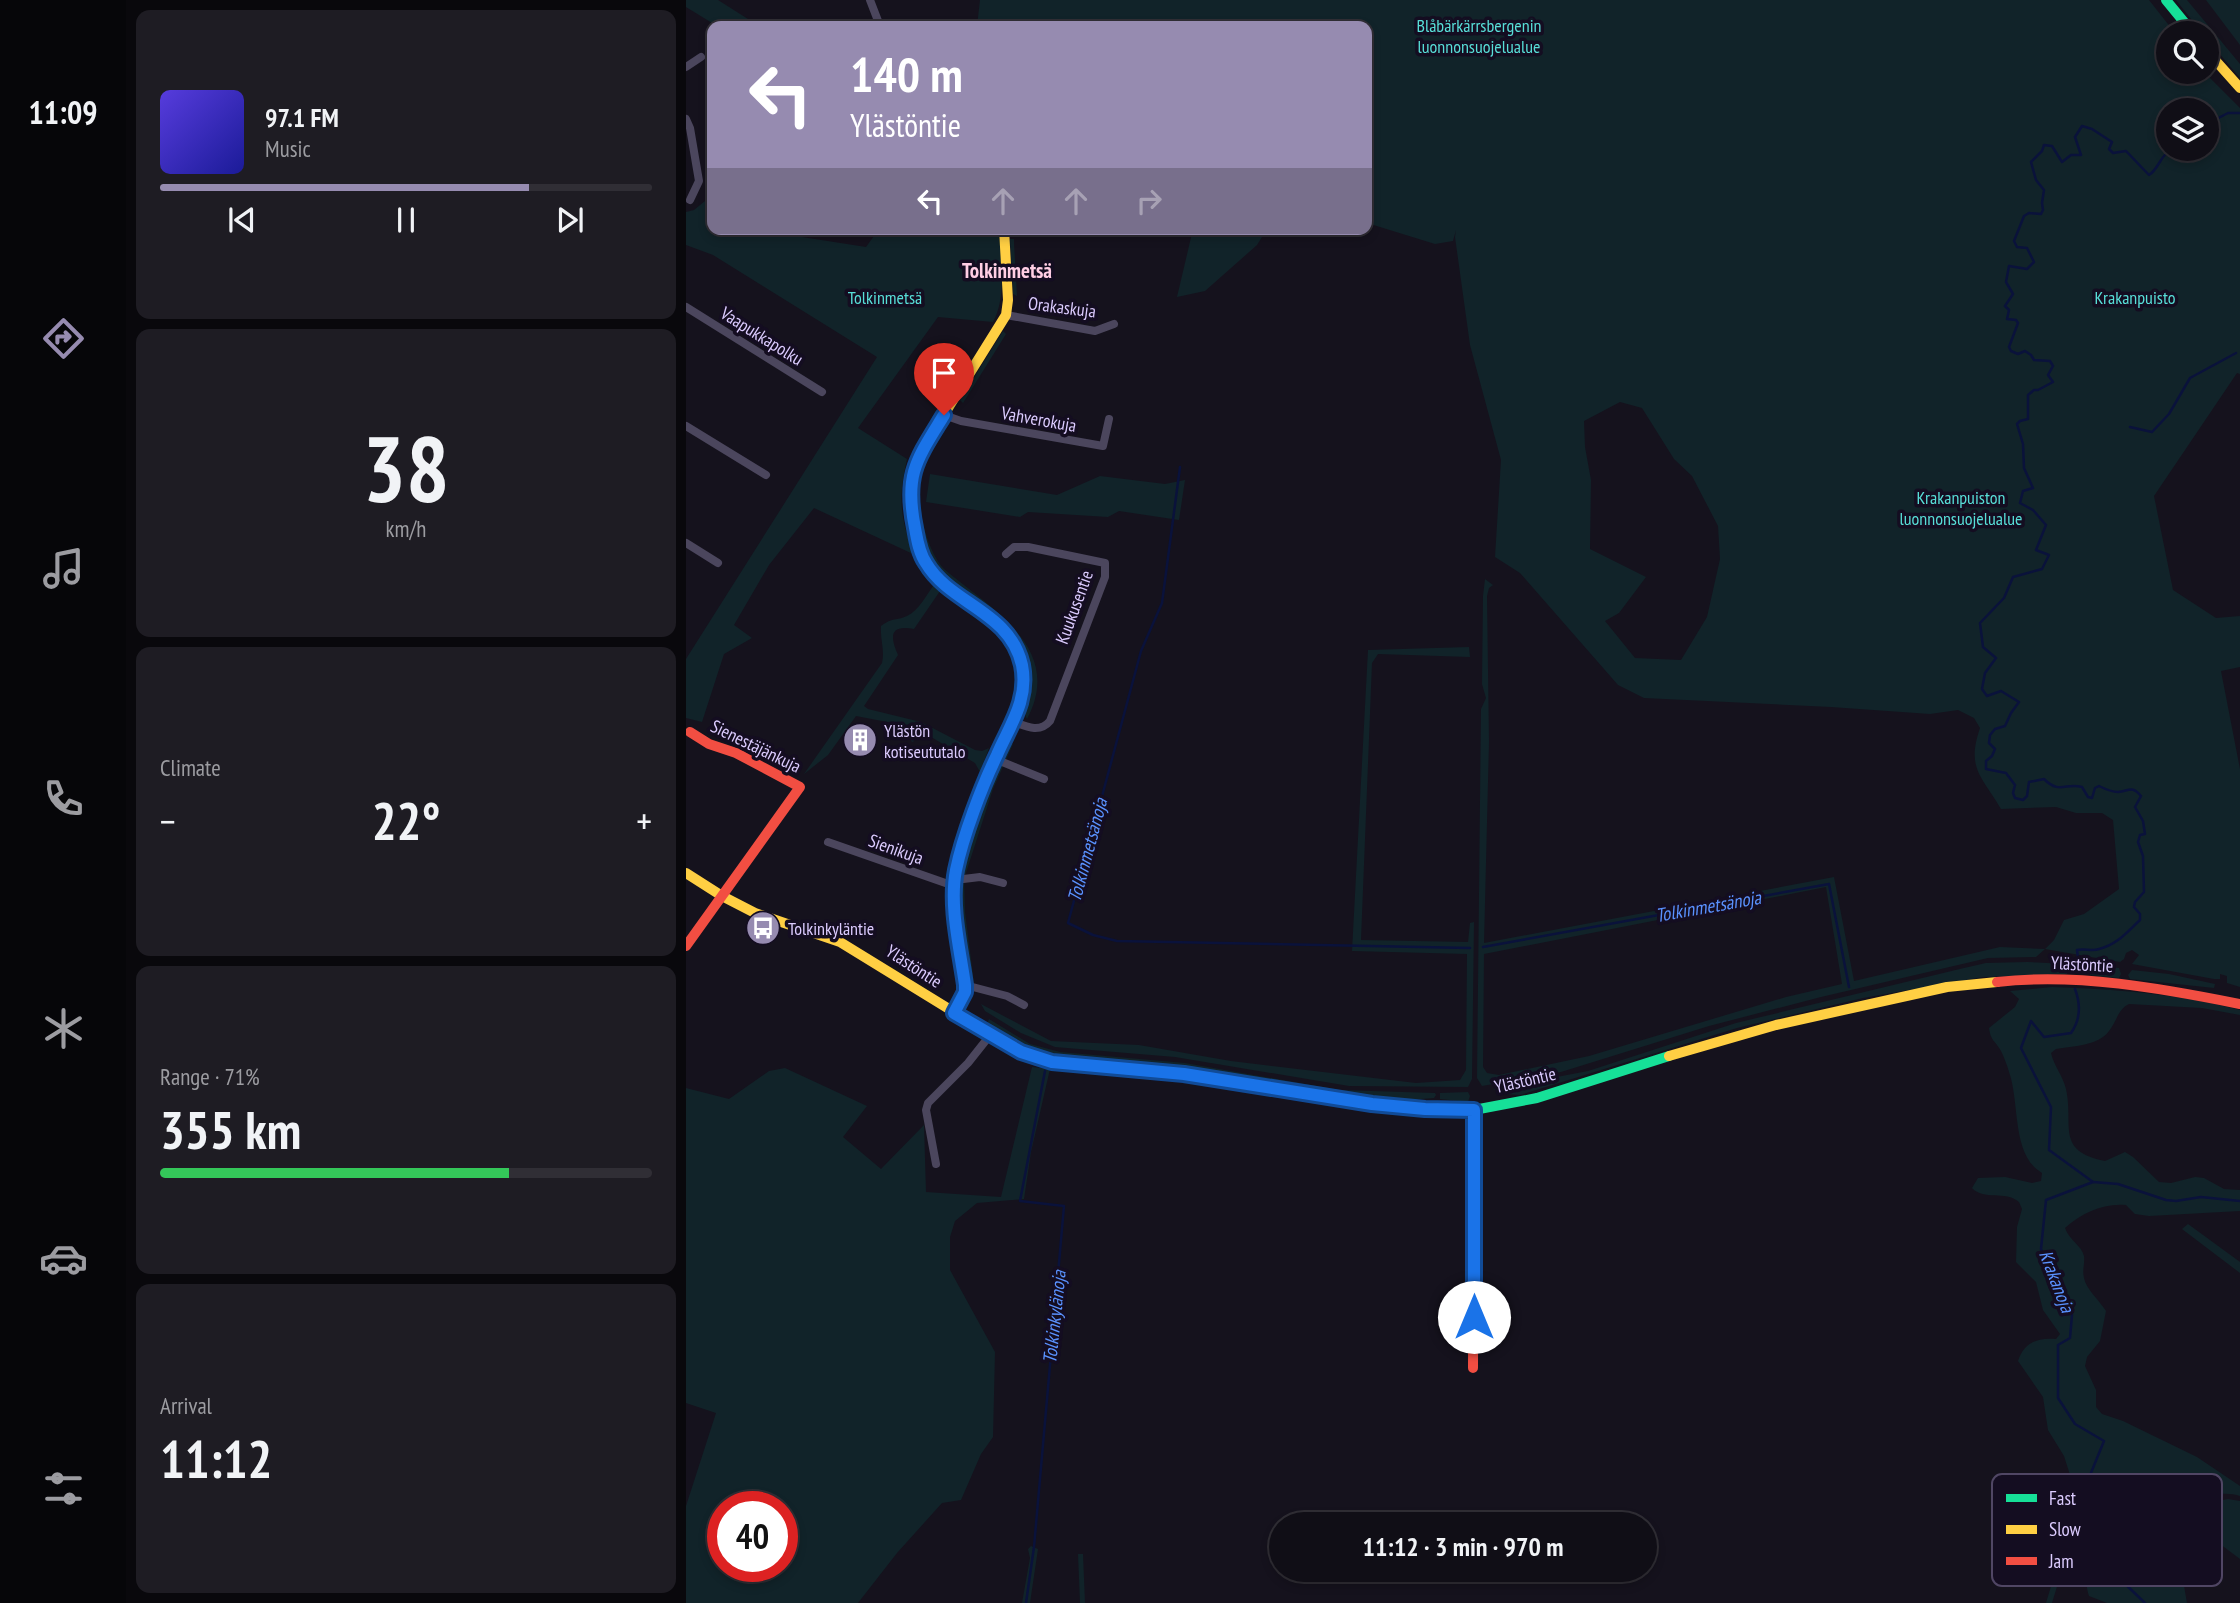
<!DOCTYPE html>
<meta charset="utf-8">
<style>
body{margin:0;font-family:"PT Sans Narrow",sans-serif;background:#1e1c23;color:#f1f3f6;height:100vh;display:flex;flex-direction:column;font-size:26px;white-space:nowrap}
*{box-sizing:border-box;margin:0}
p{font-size:23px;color:#9c9ca1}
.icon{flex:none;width:38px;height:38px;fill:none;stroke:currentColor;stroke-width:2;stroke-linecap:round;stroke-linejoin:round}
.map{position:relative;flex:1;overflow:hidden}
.side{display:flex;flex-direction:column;gap:10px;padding:10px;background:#09080c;width:560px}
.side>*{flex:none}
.top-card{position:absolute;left:21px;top:21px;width:665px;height:214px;border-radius:14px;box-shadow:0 4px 10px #0003,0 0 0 2px #302e35;background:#968bb0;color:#fff;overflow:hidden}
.fabs{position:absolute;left:1470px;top:21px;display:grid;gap:14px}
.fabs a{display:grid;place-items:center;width:63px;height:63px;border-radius:50%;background:#100e16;box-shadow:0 4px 10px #0003,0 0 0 2px #302e35;font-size:35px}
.speed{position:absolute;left:21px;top:1491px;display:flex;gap:14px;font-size:35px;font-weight:700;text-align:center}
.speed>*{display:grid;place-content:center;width:91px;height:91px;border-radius:50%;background:#100e16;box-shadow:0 4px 10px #0003,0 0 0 2px #302e35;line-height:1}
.speed .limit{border:10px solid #d22;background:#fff;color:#111}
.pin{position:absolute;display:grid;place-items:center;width:60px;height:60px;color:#fff;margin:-72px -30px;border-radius:50% 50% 50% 0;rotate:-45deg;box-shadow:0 0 7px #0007}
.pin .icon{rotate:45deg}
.me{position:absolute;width:77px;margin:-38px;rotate:0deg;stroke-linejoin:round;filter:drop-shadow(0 0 5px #0008)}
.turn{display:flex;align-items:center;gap:24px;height:147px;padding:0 28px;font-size:32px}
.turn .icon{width:91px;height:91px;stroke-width:2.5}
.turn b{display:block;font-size:49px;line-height:60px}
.lanes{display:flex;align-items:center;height:66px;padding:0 28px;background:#0003;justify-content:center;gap:35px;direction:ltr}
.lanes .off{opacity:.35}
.big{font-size:52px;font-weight:800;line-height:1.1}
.side .widget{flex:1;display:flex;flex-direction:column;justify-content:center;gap:10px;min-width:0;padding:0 24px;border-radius:14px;background:#1e1c23}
.side .dial{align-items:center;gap:0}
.dial b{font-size:91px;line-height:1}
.song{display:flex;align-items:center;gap:21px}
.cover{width:84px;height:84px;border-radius:10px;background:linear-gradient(135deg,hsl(250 70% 55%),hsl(240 70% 35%))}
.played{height:7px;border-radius:4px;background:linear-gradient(90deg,#968bb0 75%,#302e35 75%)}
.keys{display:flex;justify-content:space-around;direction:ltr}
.heat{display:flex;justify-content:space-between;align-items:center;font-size:38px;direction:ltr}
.charge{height:10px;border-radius:5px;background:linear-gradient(90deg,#34c759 71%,#302e35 0)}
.trip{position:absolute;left:583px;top:1512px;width:388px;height:70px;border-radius:35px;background:#100e16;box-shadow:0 4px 10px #0003,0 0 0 2px #302e35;font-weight:800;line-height:70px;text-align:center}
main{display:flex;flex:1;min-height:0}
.tab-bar{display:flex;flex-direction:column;width:126px;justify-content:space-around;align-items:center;background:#060609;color:#9c9ca1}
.tab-bar .icon{width:49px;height:49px}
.tab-bar .selected{color:#968bb0}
.tab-bar b{font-size:32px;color:#f1f3f6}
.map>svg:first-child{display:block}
.green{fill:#112329;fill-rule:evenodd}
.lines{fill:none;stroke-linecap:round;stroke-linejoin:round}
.stream{stroke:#0a123b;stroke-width:2.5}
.street{stroke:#4b465d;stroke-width:8}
.fast{stroke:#16e098;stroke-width:10}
.slow{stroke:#ffcf43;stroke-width:10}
.jam{stroke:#f24e42;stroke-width:10}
.route-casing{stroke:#114b97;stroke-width:18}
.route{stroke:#1a73e8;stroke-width:12}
.labels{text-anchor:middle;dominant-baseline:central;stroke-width:7;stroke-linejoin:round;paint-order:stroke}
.park-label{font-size:18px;fill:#58dfd8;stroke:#140d21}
.street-label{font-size:18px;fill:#dcccff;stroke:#140d21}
.poi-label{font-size:18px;fill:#dcccff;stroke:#140d21;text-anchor:start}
.water-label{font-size:19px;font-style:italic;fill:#5a92ff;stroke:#140d21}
.quarter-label{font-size:21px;font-weight:bold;fill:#ffcee4;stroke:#140d21}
.key{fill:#140d21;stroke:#504664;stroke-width:2}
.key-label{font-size:19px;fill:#dcccff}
</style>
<main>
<nav class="tab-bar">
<b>11:09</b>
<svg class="icon selected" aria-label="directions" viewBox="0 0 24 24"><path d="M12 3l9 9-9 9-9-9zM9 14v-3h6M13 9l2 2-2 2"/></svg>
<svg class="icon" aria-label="music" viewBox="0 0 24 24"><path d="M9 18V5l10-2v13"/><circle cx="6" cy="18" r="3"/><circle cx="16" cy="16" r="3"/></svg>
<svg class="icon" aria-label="phone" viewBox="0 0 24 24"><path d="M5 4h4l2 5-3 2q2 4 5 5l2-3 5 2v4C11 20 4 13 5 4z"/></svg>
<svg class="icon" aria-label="climate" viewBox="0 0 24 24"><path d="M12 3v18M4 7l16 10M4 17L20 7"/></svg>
<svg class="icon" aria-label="car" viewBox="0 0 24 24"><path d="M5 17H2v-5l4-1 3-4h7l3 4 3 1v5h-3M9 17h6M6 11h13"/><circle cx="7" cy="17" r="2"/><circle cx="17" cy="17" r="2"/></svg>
<svg class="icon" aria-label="filters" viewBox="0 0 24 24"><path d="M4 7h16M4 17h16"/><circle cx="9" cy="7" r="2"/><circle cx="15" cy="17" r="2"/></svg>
</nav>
<section class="side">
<div class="widget">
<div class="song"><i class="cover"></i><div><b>97.1 FM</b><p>Music</p></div></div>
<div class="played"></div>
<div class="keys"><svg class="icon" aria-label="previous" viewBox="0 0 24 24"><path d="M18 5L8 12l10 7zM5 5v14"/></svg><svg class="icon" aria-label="pause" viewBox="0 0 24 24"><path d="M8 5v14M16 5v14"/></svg><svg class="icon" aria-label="next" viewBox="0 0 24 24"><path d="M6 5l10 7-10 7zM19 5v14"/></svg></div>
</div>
<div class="widget dial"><b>38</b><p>km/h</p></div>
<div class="widget"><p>Climate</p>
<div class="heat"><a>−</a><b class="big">22°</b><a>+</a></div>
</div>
<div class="widget"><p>Range · 71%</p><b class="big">355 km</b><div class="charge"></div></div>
<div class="widget"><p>Arrival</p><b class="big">11:12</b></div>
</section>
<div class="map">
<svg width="1554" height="1603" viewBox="0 0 1554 1603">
<rect width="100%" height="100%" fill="#15121d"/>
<g class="green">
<polygon points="0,0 32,0 73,26 31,26 0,7"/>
<path d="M294,0H1463L1489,33H1482V72H1518L1554,108V374L1551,373L1468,496L1487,590L1530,618L1554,616V667L1535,671L1554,769V987L1541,983V976L1534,974V979H1528L1446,964L1453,955L1446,950L1440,953L1438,959L1434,962L1359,949L1350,957L1302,958L1135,997L1023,1026L875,1072L796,1086L791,1078L795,709L800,698L796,684L797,596L799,579L807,585L803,588L801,596L803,742L798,943L1148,877L1168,981L1314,947L1359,949L1368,940L1378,920L1398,914L1433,889L1427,820L1416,813H1390L1370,807L1315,809C1296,776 1280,769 1294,728L1288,718L1272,710L1244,714L1145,707L958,698L932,685L834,573L809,557L815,460L784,345L769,237L770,230L767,241L749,244L681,223V26H372L361,19L356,26H291ZM1482,110H1521V149H1482ZM934,402L956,408L988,459L1006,476L1032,526L1034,559L1021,617L995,660L949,658L919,621L933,613L960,577L904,549L905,480L899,447L898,421ZM1140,887L1156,984L1100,997L903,1056L813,1075L801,1073L797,1067L798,954Z"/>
<polygon points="1490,0 1501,0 1554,64 1554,78 1521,39 1521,33 1516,33"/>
<polygon points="1520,0 1554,0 1554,45"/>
<path d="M19,201L26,211V229H64L180,247L193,229H313C315,258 321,297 307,322L252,317L172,428L221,459C212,501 214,513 227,554L128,508L83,565L48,625L66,638L38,654L16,722L0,718V659L191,357L27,255L0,245V212L8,210Z"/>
<polygon points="507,229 581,229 571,245 519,291 491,297"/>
<polygon points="324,239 328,239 328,243 331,296 327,294"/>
<polygon points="317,331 320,334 277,403 274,400"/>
<path d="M254,431L257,433C250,445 241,458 236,471C228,499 239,548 258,569C304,608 379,648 341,719C336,710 340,702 341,693C343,674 341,658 332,641C314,611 281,598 256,574C237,557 225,504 230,479C234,461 245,446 254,431Z"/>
<polygon points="244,474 371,495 414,476 479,484 499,480 493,520 433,511 422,517 342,512 334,517 240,502"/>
<path d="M247,586L254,591L228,629C203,624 204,637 212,655L178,706L182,709L235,722L289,750L296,751L303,748L294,772L289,763L235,731L227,742L225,741L227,730L222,726L170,716L142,755L118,774L196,663C199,650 194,640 195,626C207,617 210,621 221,616C233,610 240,596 247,586Z"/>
<polygon points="783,647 784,657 692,654 686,663 675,940 782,942 784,923 788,922 786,1079 782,1087 663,1086 489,1057 369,1047 335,1033 299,1011 295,1004 365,1041 453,1045 545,1061 730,1083 774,1080 780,1070 781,954 666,951 682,650"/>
<path d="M322,744H327L307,789L278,879L279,912L289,991H286C283,961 274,930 274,899C273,859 302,779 322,744Z"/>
<polygon points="1341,962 1382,964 1381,974 1297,977 1177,998 1051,1028 834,1095 818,1094 807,1089 902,1071 1050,1023 1278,968 1300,963"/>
<polygon points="1405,965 1433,968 1435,974 1433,978 1404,975"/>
<polygon points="1446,970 1483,974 1529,984 1528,988 1444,979 1442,975"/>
<path d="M1366,987C1428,989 1494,994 1554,1010V1015L1516,1008L1443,1004C1432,1009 1431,1021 1423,1031C1412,1046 1387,1046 1370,1049L1365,1053C1368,1066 1377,1076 1380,1089C1388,1126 1369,1151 1419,1161L1439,1152L1447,1157L1473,1182L1485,1183L1509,1177L1518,1178L1538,1189L1554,1190V1211L1463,1216L1449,1214L1440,1205C1417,1203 1396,1213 1379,1228C1383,1240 1396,1246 1398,1256C1399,1263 1396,1271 1398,1278C1400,1289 1414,1301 1420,1311L1414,1341L1401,1357L1399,1366L1410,1390V1407L1416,1414L1437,1421L1511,1457L1554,1486V1496C1543,1492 1526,1493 1517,1500L1522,1503L1542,1499L1554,1501V1559L1530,1541L1496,1574L1501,1603H1421L1403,1596C1401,1590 1400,1584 1401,1578C1403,1565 1416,1537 1390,1543L1380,1557L1366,1603H1360L1385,1520L1386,1497L1384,1475L1378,1456L1362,1430L1357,1397L1332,1361C1338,1343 1351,1337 1370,1339L1374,1334L1357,1310L1350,1282L1330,1262L1331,1227L1336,1209L1333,1202C1319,1190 1298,1201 1286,1188L1292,1178L1319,1177L1346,1183L1355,1181L1356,1173C1325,1155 1334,1102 1323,1072C1321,1065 1318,1057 1315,1051C1309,1040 1305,1042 1303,1028L1329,1007L1333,999L1324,991Z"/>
<polygon points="303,1019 344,1044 374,1052 499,1063 654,1090 749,1093 750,1095 748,1098 710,1101 696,1100 497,1067 387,1058 364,1054 334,1043 301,1024"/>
<path d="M346,1067L364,1069L345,1152L338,1199L291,1203L269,1221L264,1237V1270L309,1352L307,1437L295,1454L275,1500L256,1503L211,1553L172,1603H0V1506L30,1413L0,1403V1088L43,1099L83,1071L99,1068L181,1106L157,1137L195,1169L238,1125L240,1192L315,1197ZM37,1507H96V1566H37Z"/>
<polygon points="782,1092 784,1096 782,1102 754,1099 754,1093"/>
<polygon points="1502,1224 1554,1262 1554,1273 1496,1229"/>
<polygon points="345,1546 352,1549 344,1603 336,1603 344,1558 342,1549"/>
<polygon points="392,1554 397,1554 399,1603 394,1603"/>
</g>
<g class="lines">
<g class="stream">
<polyline points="1521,124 1542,113 1554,113"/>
<polyline points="1444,427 1466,432 1483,414 1504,378 1550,353"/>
<polyline points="494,467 476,603 455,651 382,923 407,935 431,941 784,948"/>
<polyline points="797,947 1143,884 1163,987"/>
<path d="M1392,958L1391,950C1399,948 1406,952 1413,949C1431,945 1442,931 1454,920V914L1448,907L1449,902L1458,892L1457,856L1452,842L1454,835L1459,834L1457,821L1449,807L1455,796C1446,785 1443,791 1432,792C1425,792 1419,789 1413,786L1409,788L1406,798L1402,797L1396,787C1380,782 1374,795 1358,779L1343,782L1341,796L1337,800L1329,798L1327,793L1329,785L1320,773L1300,769V761L1306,756L1309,749L1303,743L1304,735L1309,729L1319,726L1325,713L1333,702L1315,691L1301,696L1296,689L1299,673L1310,658L1297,647L1294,623L1318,598L1327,577L1356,569L1363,555L1350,550L1360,525L1347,510L1334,503L1337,491L1347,488L1338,468L1337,444L1331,424L1334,421L1342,419V395L1348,390H1352L1367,382L1362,375L1367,366L1364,361L1348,360L1345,355L1339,351L1332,354L1325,351L1323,347L1332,323L1330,320L1321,319L1323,310L1319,306L1327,294L1320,282L1323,266L1341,269L1348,262L1341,248L1331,247L1328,241L1338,216L1343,213L1355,214L1357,210L1356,203L1358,190L1350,180L1345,162L1356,151L1358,145L1366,146L1376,162L1385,155H1395L1389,137L1396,126L1406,129L1426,142L1423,149L1427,153L1440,151L1463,175C1473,169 1474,155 1486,149"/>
<path d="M1389,989C1395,1005 1395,1019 1385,1033L1358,1037L1345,1021L1335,1048L1365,1107L1363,1150L1407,1182L1360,1200L1355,1249L1386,1315L1384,1338L1372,1345V1398L1389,1424L1418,1441L1398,1490L1410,1524L1432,1542L1436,1581L1459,1603"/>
<polyline points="1407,1182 1432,1184 1480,1200 1490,1201 1515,1197 1554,1201"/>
<polyline points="340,1603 348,1547 378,1206 334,1201 359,1071"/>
</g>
<g class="street">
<polyline points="184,0 194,26"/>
<polyline points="0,67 15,57"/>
<polyline points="0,119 4,128 13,181 4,200"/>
<polyline points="0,307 136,392"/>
<polyline points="320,315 409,331 428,324"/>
<polyline points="258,415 275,421 417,446 423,419"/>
<polyline points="0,426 80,475"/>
<polyline points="0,543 32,563"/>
<path d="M320,554L328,547H342L419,563V577L414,590L364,721C354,733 341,727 328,722"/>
<polyline points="309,759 358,779"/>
<polyline points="142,842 268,886"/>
<polyline points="269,880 294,877 317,883"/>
<polyline points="279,985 321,996 338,1005"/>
<polyline points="250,1164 240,1110 242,1103 282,1063 305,1034"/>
</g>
<g class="fast">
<polyline points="1480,0 1507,33"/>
<polyline points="470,1071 686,1104 739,1109 788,1110 851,1098 983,1056"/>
</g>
<g class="slow">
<polyline points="1521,51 1554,88"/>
<path d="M241,565C221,537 221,484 234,453L320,315L322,300L318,229"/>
<polyline points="0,873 36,896 69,913 154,942 320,1044 366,1062 470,1071"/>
<polyline points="983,1056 1090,1025 1261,987 1311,982"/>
</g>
<g class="jam">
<path d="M241,565C268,603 321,614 335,663C345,701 317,739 303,773C291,800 280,828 273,858C265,889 269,921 274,952C276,964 280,978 279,989C278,997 272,1006 268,1013"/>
<polyline points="0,946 114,787 50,753 23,744 4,732"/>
<path d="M1311,982C1392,973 1474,988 1554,1004"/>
<polyline points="787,1368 788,1110"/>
</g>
</g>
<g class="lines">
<g class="route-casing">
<path id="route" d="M258,415C231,459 218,474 229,528C231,539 233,553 240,563C264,604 324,611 336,665C343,700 324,725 311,755C296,786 277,836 270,870C263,906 274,949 279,985V992L268,1013L335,1052L366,1062L498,1074L686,1104L739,1109L788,1110V1317"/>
</g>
<use href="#route" class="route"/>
</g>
<defs>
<g id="building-disc" transform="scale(1.75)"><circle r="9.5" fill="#968bb0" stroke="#140d21"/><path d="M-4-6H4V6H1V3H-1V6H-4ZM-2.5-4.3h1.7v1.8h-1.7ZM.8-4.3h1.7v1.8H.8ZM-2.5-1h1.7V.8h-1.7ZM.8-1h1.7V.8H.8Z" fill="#fff"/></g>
<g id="bus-disc" transform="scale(1.75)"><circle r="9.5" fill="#968bb0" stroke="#140d21"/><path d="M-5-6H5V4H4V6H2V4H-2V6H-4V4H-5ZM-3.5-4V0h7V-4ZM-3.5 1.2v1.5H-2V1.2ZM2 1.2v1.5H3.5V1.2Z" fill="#fff"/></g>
</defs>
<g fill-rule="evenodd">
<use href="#building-disc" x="174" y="740"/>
<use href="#bus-disc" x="77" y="928"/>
</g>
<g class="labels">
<g class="park-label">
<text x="793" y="25">Blåbärkärrsbergenin<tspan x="793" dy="21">luonnonsuojelualue</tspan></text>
<text x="199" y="297">Tolkinmetsä</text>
<text x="1449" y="297">Krakanpuisto</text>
<text x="1275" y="497">Krakanpuiston<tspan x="1275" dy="21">luonnonsuojelualue</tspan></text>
</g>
<g class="street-label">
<text transform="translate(376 307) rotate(7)">Orakaskuja</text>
<text transform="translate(76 336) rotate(32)">Vaapukkapolku</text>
<text transform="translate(353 419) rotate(10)">Vahverokuja</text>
<text transform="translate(388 607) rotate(-70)">Kuukusentie</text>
<text transform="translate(70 746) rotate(26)">Sienestäjänkuja</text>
<text transform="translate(210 849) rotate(20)">Sienikuja</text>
<text transform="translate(1396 964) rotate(3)">Ylästöntie</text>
<text transform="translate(228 966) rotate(33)">Ylästöntie</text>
<text transform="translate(839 1080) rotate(-13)">Ylästöntie</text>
</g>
<g class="poi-label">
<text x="198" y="730">Ylästön<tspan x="198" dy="21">kotiseututalo</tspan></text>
<text x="102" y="928">Tolkinkyläntie</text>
</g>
<g class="water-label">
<text transform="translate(401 850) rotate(-75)">Tolkinmetsänoja</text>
<text transform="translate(1022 906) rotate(-10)">Tolkinmetsänoja</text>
<text transform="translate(1371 1281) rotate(69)">Krakanoja</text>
<text transform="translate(368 1317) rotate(-84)">Tolkinkylänoja</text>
</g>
<g class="quarter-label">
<text x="321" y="270">Tolkinmetsä</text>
</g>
</g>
<rect x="1306" y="1474" width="230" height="112" rx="10" class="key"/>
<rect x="1320" y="1494" width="31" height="8" fill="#16e098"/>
<rect x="1320" y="1525" width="31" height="9" fill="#ffcf43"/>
<rect x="1320" y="1557" width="31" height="8" fill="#f24e42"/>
<g class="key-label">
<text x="1363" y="1505">Fast</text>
<text x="1363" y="1536">Slow</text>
<text x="1363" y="1568">Jam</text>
</g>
</svg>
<div class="fabs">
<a><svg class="icon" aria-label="search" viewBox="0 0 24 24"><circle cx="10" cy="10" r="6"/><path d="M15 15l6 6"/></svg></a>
<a><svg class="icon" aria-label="layers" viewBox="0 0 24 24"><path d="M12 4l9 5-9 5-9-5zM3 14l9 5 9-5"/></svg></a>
</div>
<div class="speed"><div class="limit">40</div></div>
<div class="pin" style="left:258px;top:415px;background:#d93025"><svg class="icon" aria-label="arrive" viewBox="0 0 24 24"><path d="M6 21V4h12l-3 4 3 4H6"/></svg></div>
<svg class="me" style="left:788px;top:1317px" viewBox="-20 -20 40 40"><circle r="19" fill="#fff"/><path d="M0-13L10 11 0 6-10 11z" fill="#1a73e8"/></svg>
<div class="trip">11:12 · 3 min · 970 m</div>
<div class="top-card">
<div class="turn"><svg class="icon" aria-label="left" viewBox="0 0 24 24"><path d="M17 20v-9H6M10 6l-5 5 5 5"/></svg><div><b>140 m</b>Ylästöntie</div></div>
<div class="lanes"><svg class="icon" aria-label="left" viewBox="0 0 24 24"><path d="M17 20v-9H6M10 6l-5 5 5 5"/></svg><svg class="icon off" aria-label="ahead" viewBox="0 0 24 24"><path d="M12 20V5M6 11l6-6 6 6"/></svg><svg class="icon off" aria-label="ahead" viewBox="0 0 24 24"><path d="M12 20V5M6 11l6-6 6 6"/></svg><svg class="icon off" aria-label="right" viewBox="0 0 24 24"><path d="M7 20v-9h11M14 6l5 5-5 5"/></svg></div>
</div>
</div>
</main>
